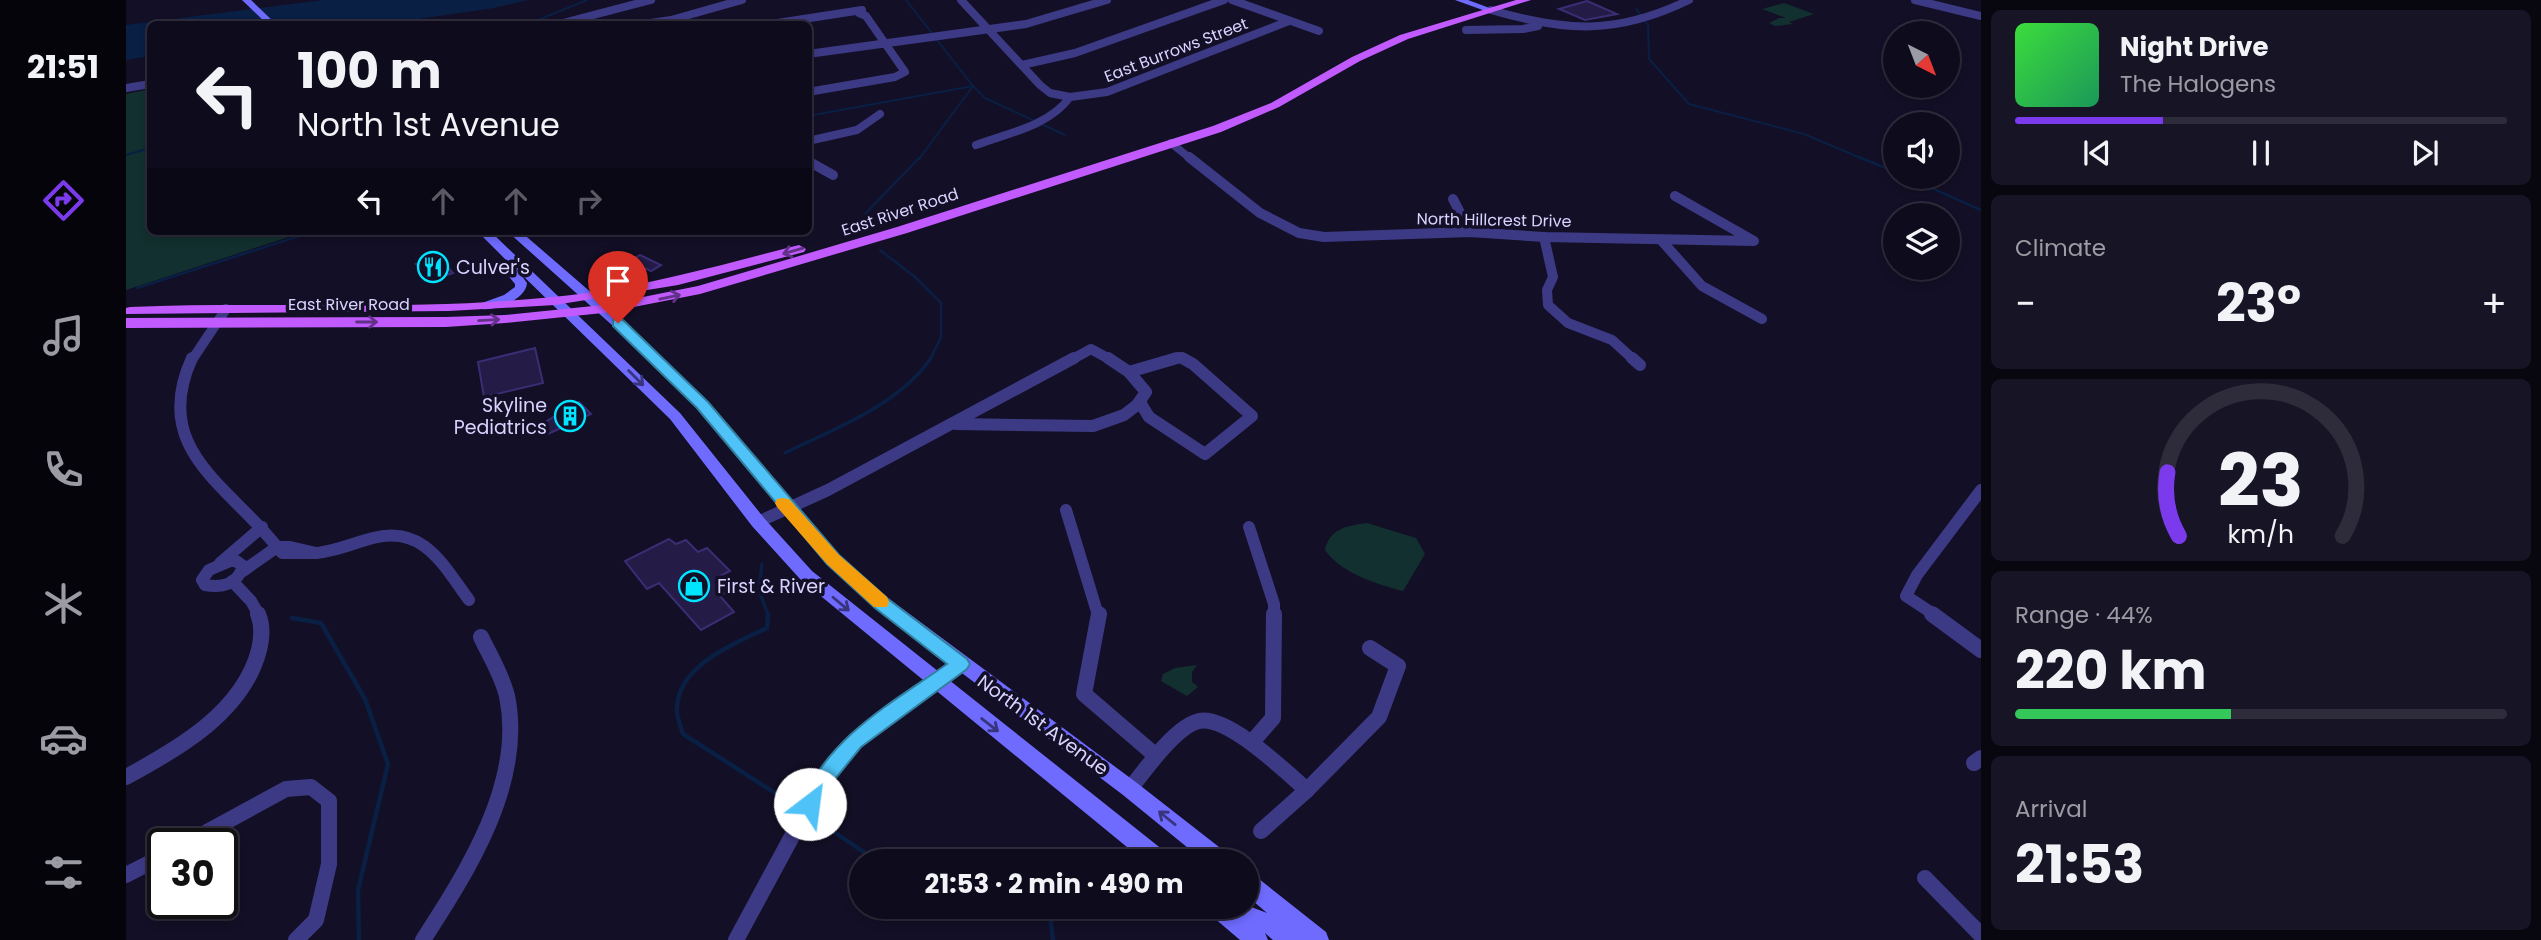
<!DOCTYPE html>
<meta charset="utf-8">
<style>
body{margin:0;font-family:Poppins,sans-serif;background:#171425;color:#f1f3f6;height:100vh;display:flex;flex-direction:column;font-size:26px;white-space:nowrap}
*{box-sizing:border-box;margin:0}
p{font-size:23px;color:#9b9ba3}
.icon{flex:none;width:38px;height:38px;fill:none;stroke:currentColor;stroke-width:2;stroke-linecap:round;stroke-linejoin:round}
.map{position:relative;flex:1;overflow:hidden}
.sheet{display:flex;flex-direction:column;gap:10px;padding:10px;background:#08060f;width:560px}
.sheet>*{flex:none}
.top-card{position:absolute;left:21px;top:21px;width:665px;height:214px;border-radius:10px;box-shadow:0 4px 10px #0003,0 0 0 2px #2e2b3b;background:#0e0b1c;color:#f1f3f6;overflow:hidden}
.needle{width:46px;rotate:138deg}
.fabs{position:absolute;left:1757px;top:21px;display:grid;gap:14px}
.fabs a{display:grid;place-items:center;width:77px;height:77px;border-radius:50%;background:#0e0b1c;box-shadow:0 4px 10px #0003,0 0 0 2px #2e2b3b;font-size:35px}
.speed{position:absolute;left:21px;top:828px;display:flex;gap:14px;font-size:35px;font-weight:700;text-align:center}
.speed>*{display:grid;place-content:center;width:91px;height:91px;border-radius:50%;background:#0e0b1c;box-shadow:0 4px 10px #0003,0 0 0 2px #2e2b3b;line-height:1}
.speed .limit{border:4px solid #111;border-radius:10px;background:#fff;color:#111}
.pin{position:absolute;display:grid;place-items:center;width:60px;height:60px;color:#fff;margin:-72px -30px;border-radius:50% 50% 50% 0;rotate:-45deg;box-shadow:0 0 7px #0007}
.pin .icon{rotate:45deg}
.me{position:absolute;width:77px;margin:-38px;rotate:30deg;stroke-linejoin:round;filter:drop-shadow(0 0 5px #0008)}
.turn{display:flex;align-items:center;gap:24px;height:147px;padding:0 35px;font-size:32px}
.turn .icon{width:91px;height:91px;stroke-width:2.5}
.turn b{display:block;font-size:49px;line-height:60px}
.lanes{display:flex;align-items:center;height:66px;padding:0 35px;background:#0003;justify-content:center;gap:35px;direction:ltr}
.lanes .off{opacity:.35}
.big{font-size:52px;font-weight:700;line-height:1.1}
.sheet .card{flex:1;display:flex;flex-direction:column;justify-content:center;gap:10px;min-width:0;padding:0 24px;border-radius:10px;background:#171425}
.sheet .dial{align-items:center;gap:0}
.dial svg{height:182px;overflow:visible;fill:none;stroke:#2e2b3b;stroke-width:7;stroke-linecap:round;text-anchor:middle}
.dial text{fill:#f1f3f6;stroke:none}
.song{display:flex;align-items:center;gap:21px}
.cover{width:84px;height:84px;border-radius:10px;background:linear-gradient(135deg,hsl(120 70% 55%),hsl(150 70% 35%))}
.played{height:7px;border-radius:4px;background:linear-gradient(90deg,#7c3aed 30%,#2e2b3b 30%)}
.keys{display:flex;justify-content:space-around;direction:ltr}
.heat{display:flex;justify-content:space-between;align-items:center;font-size:38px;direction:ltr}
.charge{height:10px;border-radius:5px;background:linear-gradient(90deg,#34c759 44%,#2e2b3b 0)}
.trip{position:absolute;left:723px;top:849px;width:410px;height:70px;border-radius:35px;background:#0e0b1c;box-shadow:0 4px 10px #0003,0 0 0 2px #2e2b3b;font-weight:700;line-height:70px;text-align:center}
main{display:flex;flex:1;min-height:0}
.tab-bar{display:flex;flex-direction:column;width:126px;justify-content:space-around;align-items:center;background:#06040b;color:#9b9ba3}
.tab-bar .icon{width:49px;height:49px}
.tab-bar .active{color:#7c3aed}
.tab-bar b{font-size:32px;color:#f1f3f6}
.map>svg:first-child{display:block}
.green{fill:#12302f}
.water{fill:#0a1f44}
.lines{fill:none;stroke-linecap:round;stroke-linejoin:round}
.stream-far3{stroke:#0a1f44;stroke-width:2}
.stream-far2{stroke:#0a1f44;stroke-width:2.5}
.stream-far1{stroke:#0a1f44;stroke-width:3.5}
.stream{stroke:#0a1f44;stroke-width:4.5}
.building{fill:#241b47;stroke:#3b2d73;stroke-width:2}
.minor-far3{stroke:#3d3a85;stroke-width:8}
.minor-far2{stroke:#3d3a85;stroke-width:10}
.minor-far1{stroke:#3d3a85;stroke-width:12}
.minor{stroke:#3d3a85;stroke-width:16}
.secondary{fill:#6f6bff;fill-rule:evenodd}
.primary{fill:#c25bff;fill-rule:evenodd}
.oneway{stroke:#623188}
.oneway2{stroke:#38347d}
.route{fill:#4fc3f7;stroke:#337fa1;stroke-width:2}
.slow{fill:#f59e0b}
.labels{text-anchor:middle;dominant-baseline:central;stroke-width:7;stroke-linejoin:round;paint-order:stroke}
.far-street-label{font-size:16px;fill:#d9d4ff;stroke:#130f26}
.poi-label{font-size:19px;fill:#d9d4ff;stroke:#130f26;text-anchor:start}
.street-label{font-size:19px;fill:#d9d4ff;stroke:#130f26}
</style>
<main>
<nav class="tab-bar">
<b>21:51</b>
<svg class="icon active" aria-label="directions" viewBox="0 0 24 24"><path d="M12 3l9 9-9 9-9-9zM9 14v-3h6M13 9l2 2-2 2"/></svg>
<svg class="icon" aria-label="music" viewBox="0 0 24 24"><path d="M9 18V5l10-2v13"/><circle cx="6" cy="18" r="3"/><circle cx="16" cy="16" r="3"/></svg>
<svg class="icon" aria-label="phone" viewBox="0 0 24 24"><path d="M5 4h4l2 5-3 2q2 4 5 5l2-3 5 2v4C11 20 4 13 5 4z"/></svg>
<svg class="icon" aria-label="climate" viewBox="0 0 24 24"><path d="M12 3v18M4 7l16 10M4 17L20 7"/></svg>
<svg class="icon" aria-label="car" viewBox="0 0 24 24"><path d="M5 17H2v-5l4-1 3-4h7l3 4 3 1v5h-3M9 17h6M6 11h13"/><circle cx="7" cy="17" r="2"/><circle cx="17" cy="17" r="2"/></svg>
<svg class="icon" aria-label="filters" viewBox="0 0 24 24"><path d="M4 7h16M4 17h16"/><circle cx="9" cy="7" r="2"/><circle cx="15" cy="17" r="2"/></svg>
</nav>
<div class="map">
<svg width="1855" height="940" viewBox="0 0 1855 940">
<rect width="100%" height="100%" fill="#130f26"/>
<g class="green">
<polygon points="1658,3 1688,14 1663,22 1667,24 1649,26 1643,23 1653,18 1660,18 1636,9"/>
<polygon points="24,89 24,231 181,231 0,290 0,94"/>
<path d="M1241,523L1290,538L1299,554L1277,591C1250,584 1215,573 1199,550C1204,528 1221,526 1241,523Z"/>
<polygon points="1071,665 1066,672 1066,682 1072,687 1061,696 1035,681 1037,674 1049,668"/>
</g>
<polygon class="water" points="197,0 402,0 368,8 258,24 24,24 24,56 0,60 0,25"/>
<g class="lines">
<g class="stream-far3">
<polyline points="780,0 847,86 793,159"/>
<polyline points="1510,9 1522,25 1523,59 1563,104 1678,134 1737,159"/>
<polyline points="402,24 461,0"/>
<polyline points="682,116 847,86 859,98 939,135"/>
<polyline points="0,155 24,148"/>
</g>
<g class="stream-far2">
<polyline points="1733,157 1769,172"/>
<polyline points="1781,177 1855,210"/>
<polyline points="739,214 794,157"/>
<polyline points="754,250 789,277 815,303 815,337 804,360"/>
<polyline points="11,288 189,231"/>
</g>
<g class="stream-far1">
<path d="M659,453C709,428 772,406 805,358"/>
<polyline points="636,564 633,590 642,615"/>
</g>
<g class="stream">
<path d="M642,614L641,628C607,644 548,667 551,713C552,720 555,727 557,734L674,809"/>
<polyline points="166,618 195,623 239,699 262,764 232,890 233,940"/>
<polyline points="683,815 751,861"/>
<polyline points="923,906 927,940"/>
</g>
</g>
<g class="building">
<polygon points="1461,1 1491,14 1459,20 1433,9"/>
<polygon points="514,255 535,265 525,271 503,261"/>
<polygon points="311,256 327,273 309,279 290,264"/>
<polygon points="409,348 417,383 358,397 352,362"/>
<polygon points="453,402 465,414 422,434 414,425"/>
<polygon points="543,539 550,544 560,540 572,552 581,548 604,571 592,577 604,590 594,596 608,612 575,630 533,583 521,589 499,561"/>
</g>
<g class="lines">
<g class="minor-far3">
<polyline points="835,0 914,85 924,93 944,97 981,92 1163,21"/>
<polyline points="1106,0 1193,31"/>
<polyline points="1789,0 1855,16"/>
<path d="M1365,10C1440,32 1491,35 1563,0"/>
<polyline points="433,24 525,0"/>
<polyline points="518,24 545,20 616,0"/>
<polyline points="645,24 736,10"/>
<polyline points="1340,30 1397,29 1412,26"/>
<polyline points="682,54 900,24 981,0"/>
<polyline points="896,65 949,53 1098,0"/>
<polyline points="0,88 24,84"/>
<polyline points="682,92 769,77 779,72 740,16 733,13"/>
<polyline points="682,141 731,130 754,114"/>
<polyline points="1045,143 1065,159"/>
<path d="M850,145C882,133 923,126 944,97"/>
</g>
<g class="minor-far2">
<polyline points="1063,157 1134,213 1173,233 1198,237 1344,232 1418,237 1628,241 1549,196"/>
<polyline points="682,161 707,175"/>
<polyline points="1327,199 1344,232"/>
<polyline points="1418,237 1427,277 1421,290 1422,305 1442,323 1486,340 1508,360"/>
<polyline points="1535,240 1576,286 1636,319"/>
<polyline points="66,360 100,309"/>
<polyline points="945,360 965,349 985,360"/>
<polyline points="1045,360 1054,357 1059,360"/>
</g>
<g class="minor-far1">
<path d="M66,358C24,450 103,485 151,547L117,571"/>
<polyline points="1506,358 1514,365"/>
<polyline points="1003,372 1051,358"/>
<polyline points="1015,404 1023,417 1079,454 1126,416 1067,364 1056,358"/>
<polyline points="830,424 967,426 998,415 1011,405 1020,392 1003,372 982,358"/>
<polyline points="940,510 972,615"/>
<polyline points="632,522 702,490 948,358"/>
<polyline points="1123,527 1148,604 1148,615"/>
<polygon points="151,547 164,547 190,553 156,553"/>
<path d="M190,553C209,551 228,543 247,538C298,525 317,565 343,600"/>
<path d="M104,561H110L117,566C112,584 96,588 79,585L76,580L83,570Z"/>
<polyline points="94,563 136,527"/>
<polyline points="106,581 125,601 133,615"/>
<polyline points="1809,615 1780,596 1791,575 1855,490"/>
</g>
<g class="minor">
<polyline points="973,614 958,694 1029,755"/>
<polyline points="1806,614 1855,650"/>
<polyline points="1126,742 1147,718 1148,614"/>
<polyline points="1848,763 1855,758"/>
<path d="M0,777C52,749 117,712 133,650C136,637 137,626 132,614"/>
<path d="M1004,789C1019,770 1050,726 1073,721C1102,715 1160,772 1181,790"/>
<polyline points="1135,831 1181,790 1253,717 1272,666 1244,648"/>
<polyline points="59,844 160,789 185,787 203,801 203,864 190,920 170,940"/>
<polyline points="0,875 37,856"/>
<polyline points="1799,878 1855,935"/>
<path d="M297,940C341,872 399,782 381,696C376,675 364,656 355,637"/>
<polyline points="610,940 698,777 728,741 834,664"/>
</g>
<g class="secondary">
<polygon points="116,0 125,0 150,24 141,24"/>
<polygon points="1329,0 1342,0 1369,10 1365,13"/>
<path d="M351,231H364L554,413L638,518L686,571L1042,854L1045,861H1018L674,579L626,526L544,419L393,272L401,283C400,299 371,311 356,309V303L378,295L389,287V284L375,267L384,264Z"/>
<polygon points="381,231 394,231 497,320 581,402 713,556 762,598 1011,783 1102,854 1105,861 1078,861 997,795 750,608 701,564 571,408 487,326"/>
<polygon points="1120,872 1128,875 1200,932 1203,940 1147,940 1139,933 1142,940 1114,940 1087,917 1084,910 1085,906 1120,905 1141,913 1120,895"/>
</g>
<g class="primary">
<polygon points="1390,0 1405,0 1282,39 1234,61 1153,107 1095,132 781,233 574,294 477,313 379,323 320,327 0,328 0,318 320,317 379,315 477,305 572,286 771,227 1087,126 1145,103 1226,57 1274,35"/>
<path d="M673,245L680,249L678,252L552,285L429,305L323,311L0,314V308L4,307C156,301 310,313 461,293C533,283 602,263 673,245Z"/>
</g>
</g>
<defs><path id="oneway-shaft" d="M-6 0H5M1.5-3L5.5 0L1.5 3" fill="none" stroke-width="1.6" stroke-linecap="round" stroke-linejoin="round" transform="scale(1.75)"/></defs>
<g class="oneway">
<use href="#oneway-shaft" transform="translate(667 251) rotate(164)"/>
<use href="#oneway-shaft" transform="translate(544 297) rotate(-12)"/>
<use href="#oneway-shaft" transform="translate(363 320) rotate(-3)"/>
<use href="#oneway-shaft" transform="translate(241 322)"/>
</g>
<g class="oneway2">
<use href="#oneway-shaft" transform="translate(510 378) rotate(45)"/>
<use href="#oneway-shaft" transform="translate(715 604) rotate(40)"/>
<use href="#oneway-shaft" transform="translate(864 725) rotate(38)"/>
<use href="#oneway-shaft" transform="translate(1041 818) rotate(-141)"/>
</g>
<path class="route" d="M492,319L497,320L582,402L713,555L762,599L841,659L844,664L841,669L735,747L705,784L691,810L684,813L676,810L673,804C706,735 761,706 821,664L749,608L701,564L571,408L487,326V320Z"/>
<polygon class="slow" points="657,498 663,499 713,555 761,597 763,602 761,607 748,607 701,564 651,507 649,503 651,499"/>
<defs>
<g id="restaurant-ring" transform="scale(1.575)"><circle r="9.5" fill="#130f26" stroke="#00e5ff" stroke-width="1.5"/><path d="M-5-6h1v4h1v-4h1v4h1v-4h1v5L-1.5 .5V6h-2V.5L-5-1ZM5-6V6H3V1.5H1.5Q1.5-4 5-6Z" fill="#00e5ff"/></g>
<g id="building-ring" transform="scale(1.575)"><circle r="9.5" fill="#130f26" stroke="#00e5ff" stroke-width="1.5"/><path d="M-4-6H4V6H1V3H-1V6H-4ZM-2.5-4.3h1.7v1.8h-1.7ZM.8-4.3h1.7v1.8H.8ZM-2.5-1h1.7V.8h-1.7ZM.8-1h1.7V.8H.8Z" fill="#00e5ff"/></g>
<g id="shop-ring" transform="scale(1.575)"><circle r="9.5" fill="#130f26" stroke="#00e5ff" stroke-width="1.5"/><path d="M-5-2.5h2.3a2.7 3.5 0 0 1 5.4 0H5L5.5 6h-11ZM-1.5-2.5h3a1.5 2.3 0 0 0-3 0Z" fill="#00e5ff"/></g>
</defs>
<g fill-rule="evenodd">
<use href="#restaurant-ring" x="307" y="267"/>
<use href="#building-ring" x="444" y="416"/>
<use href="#shop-ring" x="568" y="586"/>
</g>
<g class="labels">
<g class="far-street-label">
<text transform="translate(1050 50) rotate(-21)">East Burrows Street</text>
<text transform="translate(774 212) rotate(-18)">East River Road</text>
<text transform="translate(1368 220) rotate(1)">North Hillcrest Drive</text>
<text x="223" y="304">East River Road</text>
</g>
<g class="poi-label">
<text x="330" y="267">Culver's</text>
<text x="421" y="405" text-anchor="end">Skyline<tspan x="421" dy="22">Pediatrics</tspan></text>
<text x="591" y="586">First &amp; River</text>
</g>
<g class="street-label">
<text transform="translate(917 725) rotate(36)">North 1st Avenue</text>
</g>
</g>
</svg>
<div class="fabs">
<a><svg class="needle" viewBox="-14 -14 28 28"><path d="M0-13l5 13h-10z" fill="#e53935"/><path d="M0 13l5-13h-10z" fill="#9b9ba3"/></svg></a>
<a><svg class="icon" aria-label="sound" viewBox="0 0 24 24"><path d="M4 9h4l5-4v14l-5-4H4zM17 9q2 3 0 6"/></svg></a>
<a><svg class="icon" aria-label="layers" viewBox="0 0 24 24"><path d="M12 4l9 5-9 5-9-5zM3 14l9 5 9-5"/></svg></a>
</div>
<div class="speed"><div class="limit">30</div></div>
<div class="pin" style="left:492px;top:323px;background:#d93025"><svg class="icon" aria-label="arrive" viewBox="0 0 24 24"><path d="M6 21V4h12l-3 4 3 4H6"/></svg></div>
<svg class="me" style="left:684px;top:804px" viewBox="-20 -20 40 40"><circle r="19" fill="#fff"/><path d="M0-13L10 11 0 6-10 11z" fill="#4fc3f7"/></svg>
<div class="trip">21:53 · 2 min · 490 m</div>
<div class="top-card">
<div class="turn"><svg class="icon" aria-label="left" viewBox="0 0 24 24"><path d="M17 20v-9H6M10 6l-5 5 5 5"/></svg><div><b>100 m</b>North 1st Avenue</div></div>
<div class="lanes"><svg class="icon" aria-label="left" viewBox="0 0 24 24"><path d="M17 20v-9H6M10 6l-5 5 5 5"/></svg><svg class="icon off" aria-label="ahead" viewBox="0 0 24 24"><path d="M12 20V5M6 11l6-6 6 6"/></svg><svg class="icon off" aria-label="ahead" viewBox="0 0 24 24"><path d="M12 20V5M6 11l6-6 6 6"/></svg><svg class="icon off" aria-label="right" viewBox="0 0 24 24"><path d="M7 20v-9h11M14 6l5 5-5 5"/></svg></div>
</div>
</div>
<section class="sheet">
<div class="card">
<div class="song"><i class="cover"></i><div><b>Night Drive</b><p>The Halogens</p></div></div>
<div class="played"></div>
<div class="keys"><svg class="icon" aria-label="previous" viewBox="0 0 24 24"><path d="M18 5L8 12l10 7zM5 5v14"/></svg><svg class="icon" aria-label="pause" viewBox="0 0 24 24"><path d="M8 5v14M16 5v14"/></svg><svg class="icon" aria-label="next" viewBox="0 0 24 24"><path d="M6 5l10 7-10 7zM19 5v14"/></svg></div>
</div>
<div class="card"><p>Climate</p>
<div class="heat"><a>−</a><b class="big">23°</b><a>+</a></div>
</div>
<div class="card dial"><svg viewBox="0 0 100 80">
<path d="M14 69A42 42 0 1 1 86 69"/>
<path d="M14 69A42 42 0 0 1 9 41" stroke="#7c3aed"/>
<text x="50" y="56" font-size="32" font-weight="700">23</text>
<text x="50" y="72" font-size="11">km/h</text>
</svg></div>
<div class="card"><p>Range · 44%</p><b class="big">220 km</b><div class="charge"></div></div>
<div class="card"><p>Arrival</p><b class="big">21:53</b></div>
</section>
</main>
